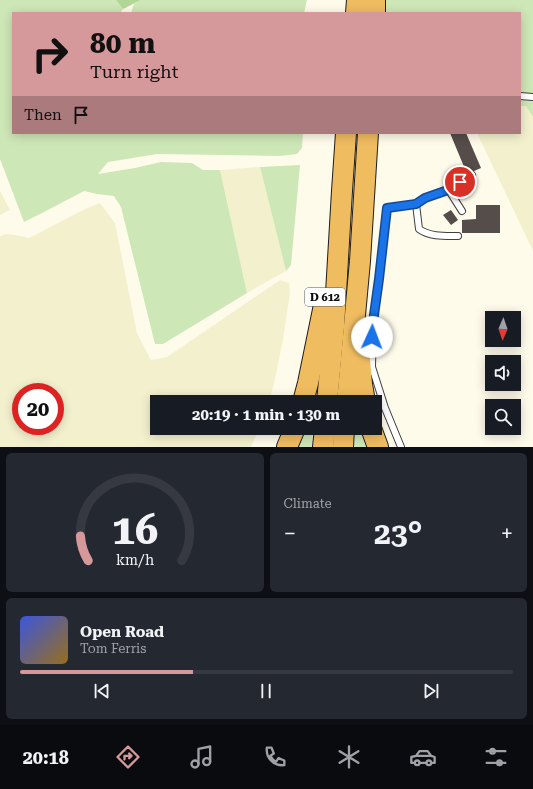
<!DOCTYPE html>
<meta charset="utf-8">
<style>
body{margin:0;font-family:"Roboto Serif",serif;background:#242831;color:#f1f3f6;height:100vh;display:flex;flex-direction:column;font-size:15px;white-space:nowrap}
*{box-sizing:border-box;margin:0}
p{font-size:13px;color:#9ea1a6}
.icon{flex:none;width:22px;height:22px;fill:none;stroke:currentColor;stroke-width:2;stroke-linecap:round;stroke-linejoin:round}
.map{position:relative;height:447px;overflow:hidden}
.drawer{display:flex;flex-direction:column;gap:6px;padding:6px;background:#0d0f14;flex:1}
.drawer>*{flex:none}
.top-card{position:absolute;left:12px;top:12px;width:509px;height:122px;border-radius:0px;box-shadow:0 2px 10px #0003;background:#d6999b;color:#111;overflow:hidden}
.needle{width:26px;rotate:182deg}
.controls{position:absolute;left:485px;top:311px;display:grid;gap:8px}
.controls a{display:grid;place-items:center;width:36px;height:36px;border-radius:0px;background:#171b24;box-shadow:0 2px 10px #0003;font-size:20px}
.speed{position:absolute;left:12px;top:383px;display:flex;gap:8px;font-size:20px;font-weight:700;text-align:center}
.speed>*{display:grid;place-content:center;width:52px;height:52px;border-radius:50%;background:#171b24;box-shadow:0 2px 10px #0003;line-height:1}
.speed .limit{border:6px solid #d22;background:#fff;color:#111}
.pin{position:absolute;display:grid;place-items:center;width:34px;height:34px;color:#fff;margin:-17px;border:2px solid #fff;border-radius:50%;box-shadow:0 1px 4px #0007}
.me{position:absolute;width:44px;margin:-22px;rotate:2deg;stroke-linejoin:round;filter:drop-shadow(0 0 3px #0008)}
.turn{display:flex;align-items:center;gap:14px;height:84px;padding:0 12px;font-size:18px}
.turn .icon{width:52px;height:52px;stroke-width:2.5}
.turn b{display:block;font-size:28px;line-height:34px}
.then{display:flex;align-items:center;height:38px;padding:0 12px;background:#0003;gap:8px;font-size:15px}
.big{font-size:30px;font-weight:700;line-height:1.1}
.drawer .tile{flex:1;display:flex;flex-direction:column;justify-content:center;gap:6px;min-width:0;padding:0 14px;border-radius:6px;background:#242831}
.drawer .dial{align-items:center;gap:0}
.dial svg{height:104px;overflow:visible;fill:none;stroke:#363941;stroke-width:7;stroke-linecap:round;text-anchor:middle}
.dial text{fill:#f1f3f6;stroke:none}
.song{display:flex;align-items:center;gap:12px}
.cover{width:48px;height:48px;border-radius:6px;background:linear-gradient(135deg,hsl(230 70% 55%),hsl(40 70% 35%))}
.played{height:4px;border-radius:2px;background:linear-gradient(90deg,#d6999b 35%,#363941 35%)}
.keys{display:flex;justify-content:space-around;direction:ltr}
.heat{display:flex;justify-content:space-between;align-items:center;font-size:22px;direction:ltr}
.drawer .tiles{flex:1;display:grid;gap:6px;grid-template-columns:1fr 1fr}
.tile:last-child{grid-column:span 2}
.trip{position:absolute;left:150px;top:395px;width:232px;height:40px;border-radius:0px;background:#171b24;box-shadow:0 2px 10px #0003;font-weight:700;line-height:40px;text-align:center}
.dock{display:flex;height:64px;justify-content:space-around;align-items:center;background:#090b0e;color:#9ea1a6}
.dock .icon{width:28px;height:28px}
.dock .current{color:#d6999b}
.dock b{font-size:18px;color:#f1f3f6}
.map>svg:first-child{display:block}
.farmland{fill:#f3f1cd;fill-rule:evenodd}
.green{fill:#cee7b7}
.forest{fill:#b1d797}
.building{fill:#544d49}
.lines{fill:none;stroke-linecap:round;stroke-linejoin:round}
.service-casing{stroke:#3f3f3f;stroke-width:8}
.trunk-casing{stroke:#1d1d1d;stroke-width:22}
.service{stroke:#fff;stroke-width:6}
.trunk{stroke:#f0bc60;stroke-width:20}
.route-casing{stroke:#114b97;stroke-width:10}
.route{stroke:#1a73e8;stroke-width:7}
.labels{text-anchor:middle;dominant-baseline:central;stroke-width:4;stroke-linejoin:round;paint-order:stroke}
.shield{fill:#fff;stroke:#555;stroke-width:1}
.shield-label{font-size:11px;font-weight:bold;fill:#0c0c0c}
</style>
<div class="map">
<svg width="533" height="447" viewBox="0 0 533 447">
<rect width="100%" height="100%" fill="#fefbeb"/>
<g class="farmland">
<polygon points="526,105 533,117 533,251 477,133 520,133 520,106"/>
<polygon points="260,167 286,271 247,293 220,170"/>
<polygon points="0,191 10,210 0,215"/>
<path d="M100,203L115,223L137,333L151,360L167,357L280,280L289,283L290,293L283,340L274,383L269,402H157V428H259L251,447H0V236L6,234L16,235L29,238L85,209ZM21,392H55V426H21Z"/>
</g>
<g class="green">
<polygon points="0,0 116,0 123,9 120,13 13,13 13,133 303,133 302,148 297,154 280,156 157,154 108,162 98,174 135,168 161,162 192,163 203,170 220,170 247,293 163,344 155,344 121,207 114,196 97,194 84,191 44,212 24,222 0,159"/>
<polygon points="141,0 307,0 304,13 131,13 134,4"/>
<polygon points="386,0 533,0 533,117 526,106 520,106 520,13 385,13"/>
<polygon points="300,165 291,265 286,271 260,167"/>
<polygon points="304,428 313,428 312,447 297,447"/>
<polygon points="352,428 365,428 370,447 351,447"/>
</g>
<polygon class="forest" points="116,0 141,0 123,9"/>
<g class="building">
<polygon points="450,133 466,133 481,168 467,174"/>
<polygon points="476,205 500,205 500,233 462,233 462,220 476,219"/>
<polygon points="451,210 458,220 451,225 443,215"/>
</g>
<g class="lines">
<g class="service-casing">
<g id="service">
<polyline points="520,96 533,97"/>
<polyline points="448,189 472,175"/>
<polyline points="416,204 425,198 445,191 448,189 462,211"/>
<path d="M401,447L385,408L372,367L373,323L379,279L387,208L416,204L419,229C430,237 445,236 458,236"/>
</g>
</g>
<g class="trunk-casing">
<g id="trunk">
<polyline points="356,13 357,0"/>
<polyline points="375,13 375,0"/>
<polyline points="360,360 362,384 365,402"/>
<polyline points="303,402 308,383 325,300"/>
<polyline points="327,402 334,327 342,191 346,133"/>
<polyline points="347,402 360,261 368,133"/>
<polyline points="371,428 378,447"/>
<polyline points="287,447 295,428"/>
<polyline points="323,447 325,428"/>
<polyline points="343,447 344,428"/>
</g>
</g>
<use href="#service" class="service"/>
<use href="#trunk" class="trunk"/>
</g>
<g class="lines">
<g class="route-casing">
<polyline id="route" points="372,337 373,322 379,279 387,208 416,204 425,198 445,191 460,182"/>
</g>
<use href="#route" class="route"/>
</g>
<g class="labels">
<rect class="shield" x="305" y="288" width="40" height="18" rx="3"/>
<g class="shield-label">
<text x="325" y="297">D 612</text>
</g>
</g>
</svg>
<div class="controls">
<a><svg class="needle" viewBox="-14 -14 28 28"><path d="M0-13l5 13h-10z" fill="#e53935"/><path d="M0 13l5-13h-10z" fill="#9ea1a6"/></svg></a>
<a><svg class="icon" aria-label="sound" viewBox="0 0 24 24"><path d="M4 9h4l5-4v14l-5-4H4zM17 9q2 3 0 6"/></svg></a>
<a><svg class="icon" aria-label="search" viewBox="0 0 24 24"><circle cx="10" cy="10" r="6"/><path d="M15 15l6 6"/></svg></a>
</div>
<div class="speed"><div class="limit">20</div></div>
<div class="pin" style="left:460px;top:182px;background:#d93025"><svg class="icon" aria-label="arrive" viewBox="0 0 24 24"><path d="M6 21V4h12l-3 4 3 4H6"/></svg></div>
<svg class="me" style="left:372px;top:337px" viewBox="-20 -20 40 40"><circle r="19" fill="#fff"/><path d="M0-13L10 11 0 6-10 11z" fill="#1a73e8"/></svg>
<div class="trip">20:19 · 1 min · 130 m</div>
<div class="top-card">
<div class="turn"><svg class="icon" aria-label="right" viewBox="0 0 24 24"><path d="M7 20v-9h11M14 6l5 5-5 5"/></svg><div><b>80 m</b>Turn right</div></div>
<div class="then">Then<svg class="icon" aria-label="arrive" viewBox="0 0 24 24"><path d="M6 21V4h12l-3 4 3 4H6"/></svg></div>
</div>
</div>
<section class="drawer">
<div class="tiles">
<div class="tile dial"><svg viewBox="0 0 100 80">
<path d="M14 69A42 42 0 1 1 86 69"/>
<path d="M14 69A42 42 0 0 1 8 50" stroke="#d6999b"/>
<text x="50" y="56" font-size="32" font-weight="700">16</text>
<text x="50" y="72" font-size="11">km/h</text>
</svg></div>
<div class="tile"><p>Climate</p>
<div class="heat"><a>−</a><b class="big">23°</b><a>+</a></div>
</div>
<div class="tile">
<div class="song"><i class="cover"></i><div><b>Open Road</b><p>Tom Ferris</p></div></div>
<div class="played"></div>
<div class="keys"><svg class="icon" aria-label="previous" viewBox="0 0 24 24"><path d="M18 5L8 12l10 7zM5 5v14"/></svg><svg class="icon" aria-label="pause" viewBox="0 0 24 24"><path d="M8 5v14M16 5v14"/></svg><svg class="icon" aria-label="next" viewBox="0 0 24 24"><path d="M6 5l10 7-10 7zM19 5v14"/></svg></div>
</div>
</div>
</section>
<nav class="dock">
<b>20:18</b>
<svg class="icon current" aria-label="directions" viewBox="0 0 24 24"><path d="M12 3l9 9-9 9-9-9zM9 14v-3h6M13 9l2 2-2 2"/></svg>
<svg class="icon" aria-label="music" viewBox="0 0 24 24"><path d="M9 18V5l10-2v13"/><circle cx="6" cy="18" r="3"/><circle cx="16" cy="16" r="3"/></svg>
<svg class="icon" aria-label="phone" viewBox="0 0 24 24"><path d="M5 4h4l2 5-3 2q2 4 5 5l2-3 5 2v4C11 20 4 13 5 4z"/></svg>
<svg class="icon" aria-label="climate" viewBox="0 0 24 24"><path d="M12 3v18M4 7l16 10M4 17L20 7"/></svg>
<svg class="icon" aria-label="car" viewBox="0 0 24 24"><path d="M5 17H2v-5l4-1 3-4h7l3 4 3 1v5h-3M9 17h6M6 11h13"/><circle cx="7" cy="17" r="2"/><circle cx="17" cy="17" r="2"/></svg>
<svg class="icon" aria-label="filters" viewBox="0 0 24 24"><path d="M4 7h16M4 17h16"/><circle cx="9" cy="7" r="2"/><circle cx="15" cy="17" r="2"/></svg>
</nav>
